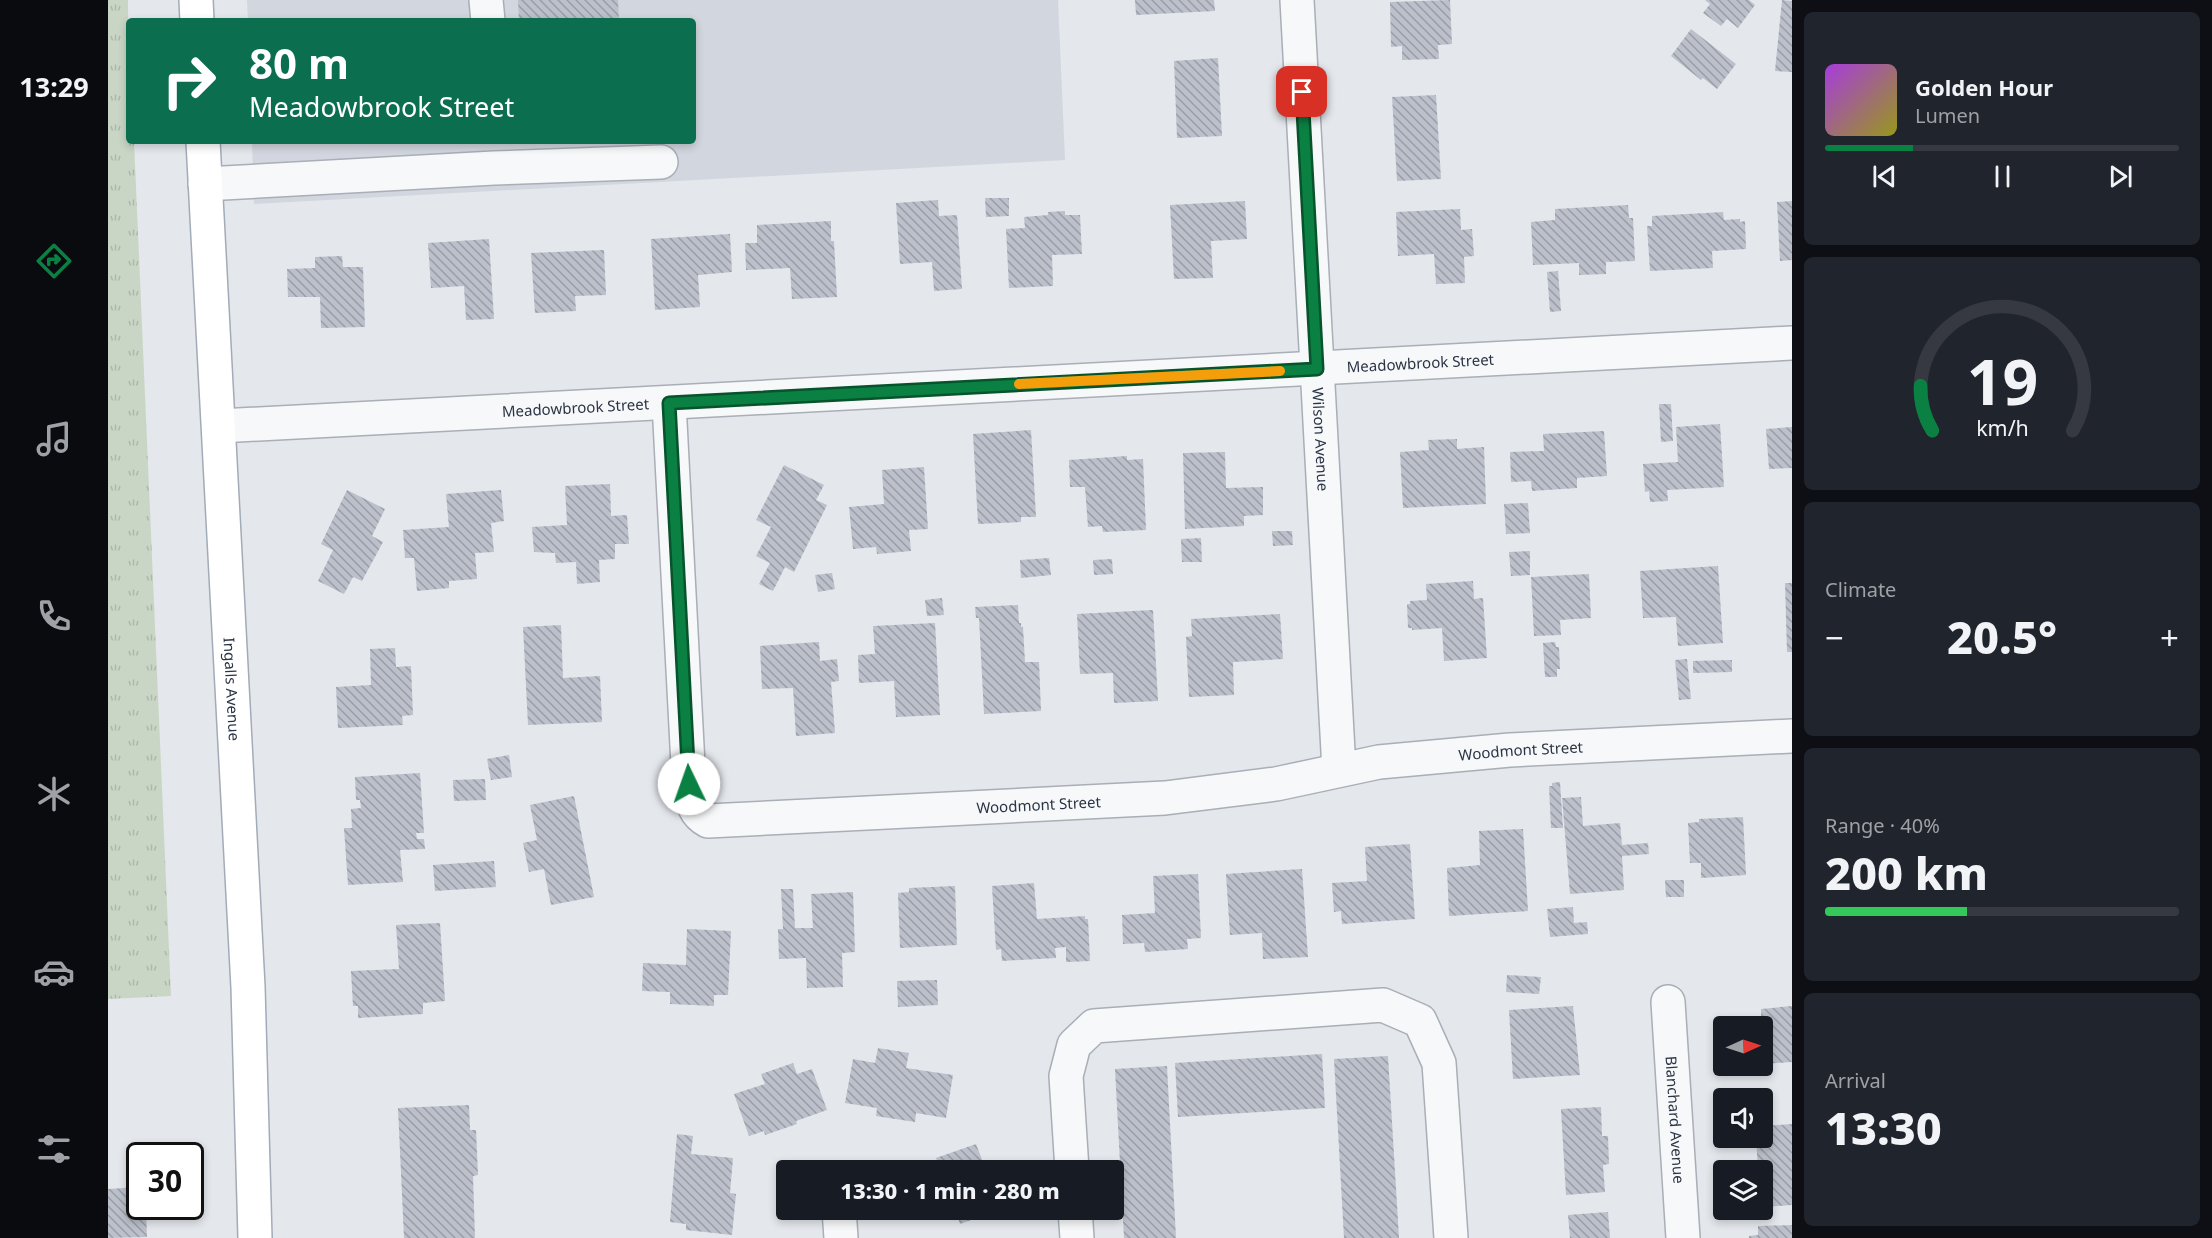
<!DOCTYPE html>
<meta charset="utf-8">
<style>
body{margin:0;font-family:"Noto Sans",sans-serif;background:#20242c;color:#f1f3f6;height:100vh;display:flex;flex-direction:column;font-size:22px;white-space:nowrap}
*{box-sizing:border-box;margin:0}
p{font-size:20px;color:#9ea1a6}
.icon{flex:none;width:33px;height:33px;fill:none;stroke:currentColor;stroke-width:2;stroke-linecap:round;stroke-linejoin:round}
.map{position:relative;flex:1;overflow:hidden}
.drawer{display:flex;flex-direction:column;gap:12px;padding:12px;background:#0d0f14;width:420px}
.drawer>*{flex:none}
.banner{position:absolute;left:18px;top:18px;width:570px;height:126px;border-radius:6px;box-shadow:0 3px 9px #0003;background:#0b6e4f;color:#fff;overflow:hidden}
.needle{width:39px;rotate:87deg}
.tools{position:absolute;left:1605px;top:1016px;display:grid;gap:12px}
.tools a{display:grid;place-items:center;width:60px;height:60px;border-radius:6px;background:#171b24;box-shadow:0 3px 9px #0003;font-size:30px}
.speed{position:absolute;left:18px;top:1142px;display:flex;gap:12px;font-size:30px;font-weight:700;text-align:center}
.speed>*{display:grid;place-content:center;width:78px;height:78px;border-radius:50%;background:#171b24;box-shadow:0 3px 9px #0003;line-height:1}
.speed .limit{border:3px solid #111;border-radius:9px;background:#fff;color:#111}
.pin{position:absolute;display:grid;place-items:center;width:51px;height:51px;color:#fff;margin:-26px;border-radius:12px;box-shadow:0 3px 9px #0006}
.me{position:absolute;width:66px;margin:-33px;rotate:357deg;stroke-linejoin:round;filter:drop-shadow(0 0 4px #0008)}
.turn{display:flex;align-items:center;gap:21px;height:126px;padding:0 24px;font-size:27px}
.turn .icon{width:78px;height:78px;stroke-width:2.5}
.turn b{display:block;font-size:42px;line-height:51px}
.big{font-size:45px;font-weight:800;line-height:1.1}
.drawer .widget{flex:1;display:flex;flex-direction:column;justify-content:center;gap:9px;min-width:0;padding:0 21px;border-radius:9px;background:#20242c}
.drawer .dial{align-items:center;gap:0}
.dial svg{height:156px;overflow:visible;fill:none;stroke:#363941;stroke-width:7;stroke-linecap:round;text-anchor:middle}
.dial text{fill:#f1f3f6;stroke:none}
.song{display:flex;align-items:center;gap:18px}
.cover{width:72px;height:72px;border-radius:9px;background:linear-gradient(135deg,hsl(280 70% 55%),hsl(60 70% 35%))}
.played{height:6px;border-radius:3px;background:linear-gradient(90deg,#0b8043 25%,#363941 25%)}
.keys{display:flex;justify-content:space-around;direction:ltr}
.heat{display:flex;justify-content:space-between;align-items:center;font-size:33px;direction:ltr}
.charge{height:9px;border-radius:4px;background:linear-gradient(90deg,#34c759 40%,#363941 0)}
.trip{position:absolute;left:668px;top:1160px;width:348px;height:60px;border-radius:6px;background:#171b24;box-shadow:0 3px 9px #0003;font-weight:800;line-height:60px;text-align:center}
main{display:flex;flex:1;min-height:0}
.tab-bar{display:flex;flex-direction:column;width:108px;justify-content:space-around;align-items:center;background:#090b0e;color:#9ea1a6}
.tab-bar .icon{width:42px;height:42px}
.tab-bar .current{color:#0b8043}
.tab-bar b{font-size:27px;color:#f1f3f6}
.map>svg:first-child{display:block}
.built{fill:#d2d6de}
.grass{fill:url(#grass-tufts)}
.building{fill:url(#building-back-hatch)}
.lines{fill:none;stroke-linecap:round;stroke-linejoin:round}
.minor-casing{stroke:#a9aeb7;stroke-width:36}
.major-casing{stroke:#a3abb8;stroke-width:36}
.minor{stroke:#f7f8fa;stroke-width:33}
.major{stroke:#fff;stroke-width:33}
.route-casing{stroke:#07532c;stroke-width:15}
.route{stroke:#0b8043;stroke-width:10}
.slow{stroke:#f59e0b;stroke-width:10}
.labels{text-anchor:middle;dominant-baseline:central;stroke-width:5;stroke-linejoin:round;paint-order:stroke}
.street-label{font-size:15px;fill:#2b3445;stroke:#f4f6f9}
</style>
<main>
<nav class="tab-bar">
<b>13:29</b>
<svg class="icon current" aria-label="directions" viewBox="0 0 24 24"><path d="M12 3l9 9-9 9-9-9zM9 14v-3h6M13 9l2 2-2 2"/></svg>
<svg class="icon" aria-label="music" viewBox="0 0 24 24"><path d="M9 18V5l10-2v13"/><circle cx="6" cy="18" r="3"/><circle cx="16" cy="16" r="3"/></svg>
<svg class="icon" aria-label="phone" viewBox="0 0 24 24"><path d="M5 4h4l2 5-3 2q2 4 5 5l2-3 5 2v4C11 20 4 13 5 4z"/></svg>
<svg class="icon" aria-label="climate" viewBox="0 0 24 24"><path d="M12 3v18M4 7l16 10M4 17L20 7"/></svg>
<svg class="icon" aria-label="car" viewBox="0 0 24 24"><path d="M5 17H2v-5l4-1 3-4h7l3 4 3 1v5h-3M9 17h6M6 11h13"/><circle cx="7" cy="17" r="2"/><circle cx="17" cy="17" r="2"/></svg>
<svg class="icon" aria-label="filters" viewBox="0 0 24 24"><path d="M4 7h16M4 17h16"/><circle cx="9" cy="7" r="2"/><circle cx="15" cy="17" r="2"/></svg>
</nav>
<div class="map">
<svg width="1684" height="1238" viewBox="0 0 1684 1238">
<defs>
<pattern id="grass-tufts" width="24" height="20" patternUnits="userSpaceOnUse" patternTransform="scale(1.5)"><rect width="24" height="20" fill="#c9d6c5"/><path d="M3 7l-1-3M5 7V3M7 7l1-3M15 17l-1-3M17 17v-4M19 17l1-3" fill="none" stroke="#adb8ab"/></pattern>
<pattern id="building-back-hatch" width="6" height="6" patternUnits="userSpaceOnUse" patternTransform="scale(1.5)"><rect width="6" height="6" fill="#bbc0ca"/><path d="M-1 5l2 2M0 0l6 6M5-1l2 2" fill="none" stroke="#989da6"/></pattern>
</defs>
<rect width="100%" height="100%" fill="#e4e7ec"/>
<polygon class="built" points="139,0 950,0 957,160 146,204 144,141 585,141 585,21 140,21"/>
<polygon class="grass" points="0,0 20,0 21,141 26,141 63,996 0,999"/>
<g class="building">
<polygon points="410,0 510,0 511,21 411,21"/>
<polygon points="1027,0 1106,0 1107,11 1028,15"/>
<polygon points="1342,0 1344,44 1330,45 1331,59 1294,60 1294,46 1283,47 1282,2"/>
<polygon points="1597,0 1641,0 1647,5 1630,28 1619,19 1613,26 1595,13 1602,4"/>
<polygon points="1674,0 1684,1 1684,72 1667,71"/>
<polygon points="1583,29 1628,64 1609,89 1595,78 1593,80 1563,56"/>
<polygon points="1110,58 1114,136 1069,138 1066,61"/>
<polygon points="1328,95 1333,179 1289,181 1284,97"/>
<polygon points="877,198 901,198 901,216 878,217"/>
<polygon points="830,200 831,216 849,215 854,289 826,291 824,262 792,264 788,203"/>
<polygon points="1137,201 1139,239 1103,241 1105,278 1066,279 1062,205"/>
<polygon points="1684,201 1684,260 1672,261 1669,202"/>
<polygon points="1520,205 1521,218 1525,218 1527,261 1498,262 1498,274 1471,275 1471,263 1425,265 1423,222 1447,220 1447,209"/>
<polygon points="1352,209 1353,230 1364,229 1366,256 1356,257 1357,283 1328,284 1326,254 1290,256 1288,212"/>
<polygon points="957,211 957,215 972,215 974,254 944,255 945,286 901,288 898,229 917,228 916,217 940,215 940,212"/>
<polygon points="1615,212 1616,220 1632,219 1632,222 1637,221 1638,249 1604,251 1605,268 1542,271 1539,226 1544,226 1544,216"/>
<polygon points="723,221 723,241 726,241 729,297 684,299 682,268 638,270 637,243 649,243 649,225"/>
<polygon points="622,234 624,272 590,275 592,307 547,310 543,239"/>
<polygon points="381,239 386,319 358,320 356,286 323,288 320,243"/>
<polygon points="496,250 498,295 467,296 468,311 427,313 423,253"/>
<polygon points="234,256 235,267 255,267 257,327 213,328 212,297 180,297 179,269 207,268 207,257"/>
<polygon points="1450,271 1453,311 1442,312 1439,272"/>
<polygon points="1551,404 1563,404 1565,441 1553,442"/>
<polygon points="1612,424 1616,487 1559,490 1560,501 1542,502 1541,491 1537,492 1535,464 1570,462 1568,427"/>
<polygon points="1684,427 1684,468 1661,469 1658,429"/>
<polygon points="923,430 928,517 913,517 913,522 870,524 865,434"/>
<polygon points="1496,431 1499,476 1469,478 1469,488 1424,491 1423,481 1403,482 1402,452 1436,451 1435,434"/>
<polygon points="1349,439 1349,449 1376,447 1378,504 1295,508 1292,452 1321,450 1320,440"/>
<polygon points="1117,452 1118,488 1155,487 1155,515 1136,516 1136,526 1077,529 1075,453"/>
<polygon points="1019,456 1019,460 1035,459 1038,530 995,532 994,526 980,527 977,487 962,487 961,460"/>
<polygon points="676,465 716,485 708,500 719,505 686,572 677,567 665,591 651,584 662,563 648,556 663,527 648,520"/>
<polygon points="816,467 820,529 801,530 803,551 769,554 768,547 745,549 741,507 776,504 774,470"/>
<polygon points="502,484 503,516 519,515 521,544 507,544 507,559 491,560 492,582 469,584 468,562 448,563 447,553 426,552 424,527 459,525 457,486"/>
<polygon points="239,490 277,509 264,536 275,542 254,581 245,577 236,594 210,581 225,550 213,544"/>
<polygon points="393,490 396,521 383,523 386,552 367,553 369,579 341,581 341,588 309,591 306,558 297,558 295,530 341,527 338,494"/>
<polygon points="1420,503 1422,533 1398,534 1396,504"/>
<polygon points="1164,531 1184,531 1185,545 1165,546"/>
<polygon points="1093,538 1094,562 1074,562 1073,539"/>
<polygon points="1422,551 1422,575 1403,576 1401,552"/>
<polygon points="941,558 943,575 913,578 912,560"/>
<polygon points="1004,559 1005,574 986,575 985,560"/>
<polygon points="1610,566 1615,643 1570,646 1568,617 1535,618 1532,571"/>
<polygon points="724,573 727,589 710,592 707,575"/>
<polygon points="1481,574 1483,618 1452,620 1453,635 1426,636 1423,577"/>
<polygon points="1365,581 1366,599 1375,598 1379,658 1336,661 1334,628 1304,630 1304,628 1300,628 1299,604 1302,604 1302,601 1319,600 1318,584"/>
<polygon points="1677,583 1684,583 1684,652 1679,652"/>
<polygon points="834,598 836,615 819,616 817,600"/>
<polygon points="910,605 911,623 913,623 913,627 915,627 917,662 931,662 933,711 876,714 871,618 868,618 867,607"/>
<polygon points="1045,610 1050,701 1006,703 1005,673 972,674 969,614"/>
<polygon points="1172,614 1175,659 1125,662 1126,695 1081,697 1078,637 1084,636 1083,619"/>
<polygon points="827,623 832,715 788,717 786,681 751,683 750,655 767,654 765,626"/>
<polygon points="453,625 455,678 492,676 494,722 420,725 415,627"/>
<polygon points="711,642 712,661 729,659 731,681 723,682 727,733 688,736 685,688 654,689 652,646"/>
<polygon points="1447,642 1448,647 1451,647 1452,669 1449,669 1449,677 1437,677 1435,643"/>
<polygon points="287,648 288,667 303,666 305,715 294,716 295,725 230,728 228,687 263,685 262,649"/>
<polygon points="1579,659 1583,699 1571,700 1567,660"/>
<polygon points="1624,660 1624,672 1585,673 1585,661"/>
<polygon points="401,755 404,777 383,780 379,759"/>
<polygon points="312,773 316,833 308,833 309,839 316,839 317,849 292,850 295,882 240,885 236,828 244,828 243,809 253,808 252,800 248,800 247,777"/>
<polygon points="377,779 378,800 346,801 345,780"/>
<polygon points="1452,782 1455,828 1443,828 1441,786 1444,786 1444,783"/>
<polygon points="466,796 486,897 443,905 436,869 421,872 415,843 429,840 422,805"/>
<polygon points="1473,797 1475,826 1512,823 1514,845 1540,843 1541,854 1514,856 1516,890 1462,894 1454,798"/>
<polygon points="1635,817 1638,875 1593,878 1593,863 1582,863 1580,823 1591,822 1591,819"/>
<polygon points="1415,829 1420,911 1341,916 1339,868 1372,865 1371,831"/>
<polygon points="1302,844 1307,919 1234,924 1233,911 1226,912 1224,883 1259,881 1257,847"/>
<polygon points="386,861 388,887 327,891 325,865"/>
<polygon points="1194,869 1200,957 1155,959 1154,933 1122,935 1118,874"/>
<polygon points="1090,874 1093,938 1079,939 1080,949 1037,952 1036,943 1015,944 1014,915 1047,913 1045,876"/>
<polygon points="1557,880 1576,880 1576,897 1558,897"/>
<polygon points="926,883 929,919 977,916 977,919 980,919 982,961 958,962 958,947 947,948 948,958 894,961 893,949 888,950 884,886"/>
<polygon points="847,886 849,945 792,948 790,893 801,892 801,888"/>
<polygon points="673,889 685,889 687,928 705,928 703,894 745,892 747,952 734,953 735,987 699,988 698,958 671,959 670,929 675,929"/>
<polygon points="1465,907 1466,923 1479,922 1480,934 1442,937 1439,909"/>
<polygon points="332,923 337,1001 315,1003 315,1014 250,1018 250,1006 245,1006 243,971 291,969 288,925"/>
<polygon points="579,929 623,931 620,995 606,995 606,1006 562,1004 562,992 534,991 535,963 578,965"/>
<polygon points="1399,975 1433,977 1431,994 1398,992"/>
<polygon points="829,980 830,1005 790,1007 789,981"/>
<polygon points="1465,1006 1472,1075 1405,1079 1401,1010"/>
<polygon points="1684,1006 1684,1062 1654,1064 1653,1009"/>
<polygon points="770,1048 801,1053 798,1068 845,1075 838,1118 808,1113 807,1122 768,1116 769,1108 737,1103 745,1059 767,1063"/>
<polygon points="1214,1054 1217,1108 1070,1117 1067,1063"/>
<polygon points="1280,1056 1291,1238 1236,1238 1226,1059"/>
<polygon points="685,1063 689,1074 704,1069 719,1110 688,1121 689,1124 657,1135 656,1131 641,1136 626,1094 657,1084 653,1074"/>
<polygon points="1059,1066 1068,1238 1016,1238 1007,1069"/>
<polygon points="361,1105 362,1130 368,1130 370,1175 365,1176 367,1238 296,1238 290,1108"/>
<polygon points="1493,1107 1494,1136 1500,1136 1501,1164 1495,1165 1497,1192 1458,1195 1453,1109"/>
<polygon points="1684,1124 1684,1205 1654,1207 1654,1170 1650,1170 1648,1137 1654,1137 1654,1126"/>
<polygon points="569,1134 585,1136 583,1154 625,1158 622,1193 628,1194 624,1235 578,1230 578,1224 562,1222"/>
<polygon points="868,1144 878,1170 833,1170 828,1158"/>
<polygon points="32,1187 32,1206 38,1206 39,1237 0,1238 0,1189"/>
<polygon points="847,1209 894,1209 852,1224"/>
<polygon points="1500,1212 1502,1238 1462,1238 1460,1215"/>
<polygon points="1684,1225 1684,1238 1641,1238 1641,1236 1650,1235 1650,1226"/>
</g>
<g class="lines">
<g class="minor-casing">
<g id="minor">
<polyline points="378,0 380,21"/>
<path id="s1" d="M1189,0L1231,770"/>
<polyline points="97,184 386,168 553,162"/>
<path id="s2" d="M561,403L581,784C584,800 585,813 600,821L1057,798L1168,784L1271,762L1402,750L1684,736"/>
<path id="s3" d="M112,426L1684,343"/>
<path id="s4" d="M1560,1002L1575,1238"/>
<polyline points="964,1170 958,1076 966,1045 986,1026 1275,1005 1312,1021 1331,1063 1343,1238"/>
<polyline points="731,1209 733,1238"/>
<polyline points="967,1209 969,1238"/>
</g>
</g>
<g class="major-casing">
<g id="major">
<polyline points="88,0 89,21"/>
<path id="s5" d="M95,141L140,987L147,1238"/>
</g>
</g>
<use href="#minor" class="minor"/>
<use href="#major" class="major"/>
</g>
<g class="lines">
<g class="route-casing">
<polyline id="route" points="581,784 561,403 1209,369 1194,92"/>
</g>
<use href="#route" class="route"/>
<polyline class="slow" points="911,384 1172,371"/>
</g>
<g class="labels">
<g class="street-label">
<text stroke="none"><textPath href="#s3" startOffset="1202">Meadowbrook Street</textPath></text>
<text stroke="none"><textPath href="#s3" startOffset="356">Meadowbrook Street</textPath></text>
<text stroke="none"><textPath href="#s1" startOffset="440">Wilson Avenue</textPath></text>
<text stroke="none"><textPath href="#s5" startOffset="549">Ingalls Avenue</textPath></text>
<text stroke="none"><textPath href="#s2" startOffset="1242">Woodmont Street</textPath></text>
<text stroke="none"><textPath href="#s2" startOffset="756">Woodmont Street</textPath></text>
<text stroke="none"><textPath href="#s4" startOffset="118">Blanchard Avenue</textPath></text>
</g>
</g>
</svg>
<div class="tools">
<a><svg class="needle" viewBox="-14 -14 28 28"><path d="M0-13l5 13h-10z" fill="#e53935"/><path d="M0 13l5-13h-10z" fill="#9ea1a6"/></svg></a>
<a><svg class="icon" aria-label="sound" viewBox="0 0 24 24"><path d="M4 9h4l5-4v14l-5-4H4zM17 9q2 3 0 6"/></svg></a>
<a><svg class="icon" aria-label="layers" viewBox="0 0 24 24"><path d="M12 4l9 5-9 5-9-5zM3 14l9 5 9-5"/></svg></a>
</div>
<div class="speed"><div class="limit">30</div></div>
<div class="pin" style="left:1194px;top:92px;background:#d93025"><svg class="icon" aria-label="arrive" viewBox="0 0 24 24"><path d="M6 21V4h12l-3 4 3 4H6"/></svg></div>
<svg class="me" style="left:581px;top:784px" viewBox="-20 -20 40 40"><circle r="19" fill="#fff"/><path d="M0-13L10 11 0 6-10 11z" fill="#0b8043"/></svg>
<div class="trip">13:30 · 1 min · 280 m</div>
<div class="banner">
<div class="turn"><svg class="icon" aria-label="right" viewBox="0 0 24 24"><path d="M7 20v-9h11M14 6l5 5-5 5"/></svg><div><b>80 m</b>Meadowbrook Street</div></div>
</div>
</div>
<section class="drawer">
<div class="widget">
<div class="song"><i class="cover"></i><div><b>Golden Hour</b><p>Lumen</p></div></div>
<div class="played"></div>
<div class="keys"><svg class="icon" aria-label="previous" viewBox="0 0 24 24"><path d="M18 5L8 12l10 7zM5 5v14"/></svg><svg class="icon" aria-label="pause" viewBox="0 0 24 24"><path d="M8 5v14M16 5v14"/></svg><svg class="icon" aria-label="next" viewBox="0 0 24 24"><path d="M6 5l10 7-10 7zM19 5v14"/></svg></div>
</div>
<div class="widget dial"><svg viewBox="0 0 100 80">
<path d="M14 69A42 42 0 1 1 86 69"/>
<path d="M14 69A42 42 0 0 1 8 46" stroke="#0b8043"/>
<text x="50" y="56" font-size="32" font-weight="700">19</text>
<text x="50" y="72" font-size="11">km/h</text>
</svg></div>
<div class="widget"><p>Climate</p>
<div class="heat"><a>−</a><b class="big">20.5°</b><a>+</a></div>
</div>
<div class="widget"><p>Range · 40%</p><b class="big">200 km</b><div class="charge"></div></div>
<div class="widget"><p>Arrival</p><b class="big">13:30</b></div>
</section>
</main>
